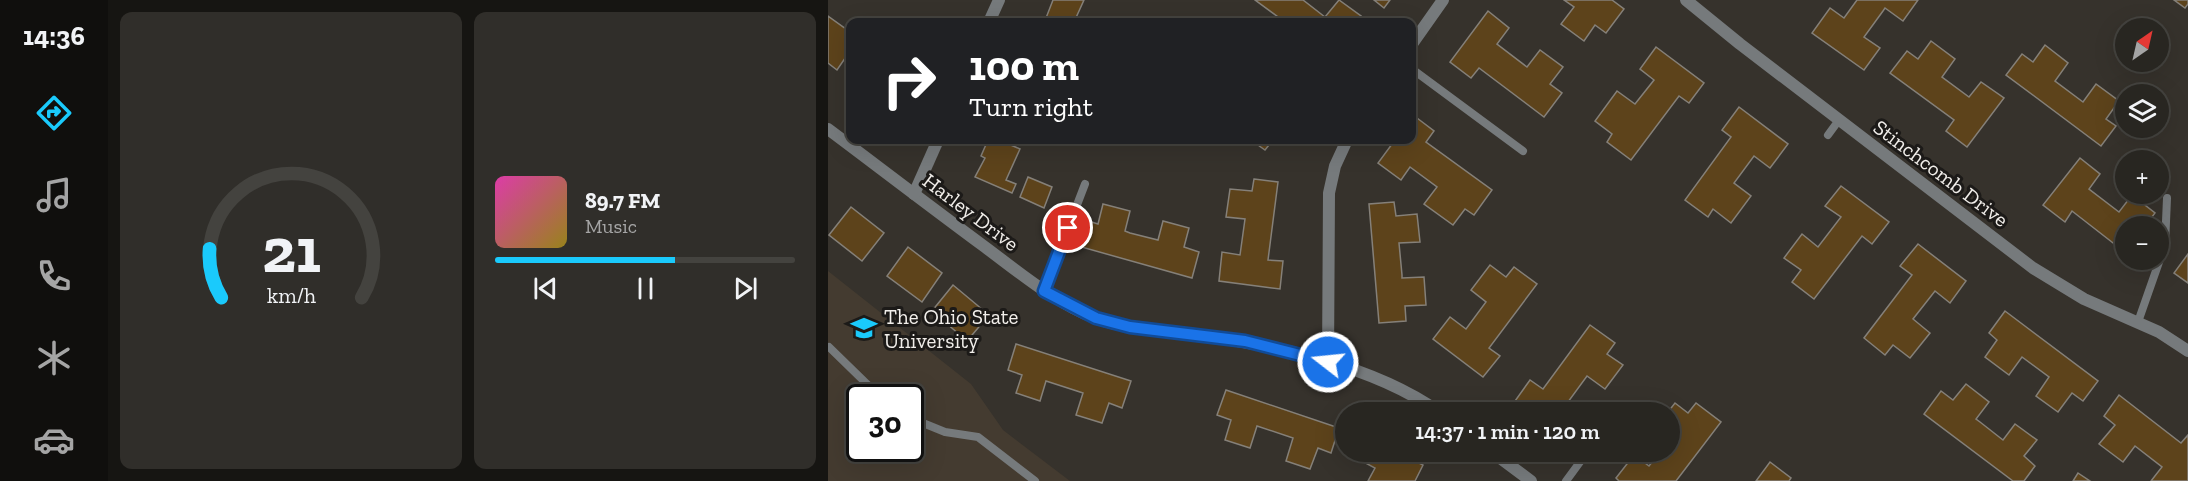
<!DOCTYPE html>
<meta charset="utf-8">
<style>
body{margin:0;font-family:"Zilla Slab",serif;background:#302e2a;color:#f1f3f6;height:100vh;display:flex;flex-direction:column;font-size:22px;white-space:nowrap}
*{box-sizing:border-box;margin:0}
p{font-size:20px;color:#a5a5a5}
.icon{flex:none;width:33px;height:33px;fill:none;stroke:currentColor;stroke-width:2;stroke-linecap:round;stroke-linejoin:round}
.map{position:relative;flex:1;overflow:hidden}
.drawer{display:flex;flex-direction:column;gap:12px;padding:12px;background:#161512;width:720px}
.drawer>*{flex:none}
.guide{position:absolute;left:18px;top:18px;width:570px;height:126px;border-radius:12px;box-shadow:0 6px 24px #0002,0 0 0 2px #44433f;background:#202124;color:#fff;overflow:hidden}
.needle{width:39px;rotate:34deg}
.buttons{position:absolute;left:1287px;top:18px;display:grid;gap:12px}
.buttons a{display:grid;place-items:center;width:54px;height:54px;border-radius:50%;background:#282621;box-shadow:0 6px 24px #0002,0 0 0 2px #44433f;font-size:30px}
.speed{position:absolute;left:18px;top:384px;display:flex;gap:12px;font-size:30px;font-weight:700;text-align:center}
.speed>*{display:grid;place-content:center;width:78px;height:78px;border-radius:50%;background:#282621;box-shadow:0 6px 24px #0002,0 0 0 2px #44433f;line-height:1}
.speed .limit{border:3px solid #111;border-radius:9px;background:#fff;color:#111}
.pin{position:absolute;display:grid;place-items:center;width:51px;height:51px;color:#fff;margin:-26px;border:3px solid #fff;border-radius:50%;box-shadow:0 2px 6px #0007}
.me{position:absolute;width:66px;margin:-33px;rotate:286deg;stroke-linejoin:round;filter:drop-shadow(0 0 4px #0008)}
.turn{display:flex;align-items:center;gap:21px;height:126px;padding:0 24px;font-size:27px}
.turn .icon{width:78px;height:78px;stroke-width:2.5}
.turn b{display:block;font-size:42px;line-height:51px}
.drawer .card{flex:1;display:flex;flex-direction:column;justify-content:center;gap:9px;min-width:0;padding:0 21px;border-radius:12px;background:#302e2a}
.drawer .dial{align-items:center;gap:0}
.dial svg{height:156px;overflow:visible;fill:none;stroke:#44433f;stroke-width:7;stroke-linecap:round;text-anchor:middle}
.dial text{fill:#f1f3f6;stroke:none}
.song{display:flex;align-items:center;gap:18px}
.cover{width:72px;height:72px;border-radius:9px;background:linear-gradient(135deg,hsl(320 70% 55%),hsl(50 70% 35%))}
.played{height:6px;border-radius:3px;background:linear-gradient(90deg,#1acafc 60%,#44433f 60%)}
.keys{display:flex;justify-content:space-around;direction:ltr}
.drawer .tiles{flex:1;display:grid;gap:12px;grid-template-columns:repeat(2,1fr)}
.trip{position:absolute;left:507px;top:402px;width:345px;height:60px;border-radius:30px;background:#282621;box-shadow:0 6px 24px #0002,0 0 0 2px #44433f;font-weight:600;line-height:60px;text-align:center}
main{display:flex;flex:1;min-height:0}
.dock{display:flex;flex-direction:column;width:108px;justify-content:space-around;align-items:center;background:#100f0d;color:#a5a5a5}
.dock .icon{width:42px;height:42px}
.dock .active{color:#1acafc}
.dock b{font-size:27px;color:#f1f3f6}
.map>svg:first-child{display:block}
.built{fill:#443b30;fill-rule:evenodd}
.building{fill:#5d431b;stroke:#858079;stroke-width:1.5}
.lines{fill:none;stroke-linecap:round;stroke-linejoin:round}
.service{stroke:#767a7c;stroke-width:8}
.minor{stroke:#767a7c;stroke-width:12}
.route-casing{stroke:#114b97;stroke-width:15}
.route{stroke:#1a73e8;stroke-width:10}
.labels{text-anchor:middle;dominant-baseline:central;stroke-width:6;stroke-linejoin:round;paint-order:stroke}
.street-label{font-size:21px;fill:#f1eeea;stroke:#1c1a18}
.poi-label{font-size:21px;fill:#f1eeea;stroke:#1c1a18;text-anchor:start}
</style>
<main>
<nav class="dock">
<b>14:36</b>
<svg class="icon active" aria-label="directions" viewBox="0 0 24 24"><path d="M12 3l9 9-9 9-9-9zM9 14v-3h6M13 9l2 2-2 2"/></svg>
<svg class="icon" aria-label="music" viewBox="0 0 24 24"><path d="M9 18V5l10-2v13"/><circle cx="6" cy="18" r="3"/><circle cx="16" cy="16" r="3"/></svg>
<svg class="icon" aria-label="phone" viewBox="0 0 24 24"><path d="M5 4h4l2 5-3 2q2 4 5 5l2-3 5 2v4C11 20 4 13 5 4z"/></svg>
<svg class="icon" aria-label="climate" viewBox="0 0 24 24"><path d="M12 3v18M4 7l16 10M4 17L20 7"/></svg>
<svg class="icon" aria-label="car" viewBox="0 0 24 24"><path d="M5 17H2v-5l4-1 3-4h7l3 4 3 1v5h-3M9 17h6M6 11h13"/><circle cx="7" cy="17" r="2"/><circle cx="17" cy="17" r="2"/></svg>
</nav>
<section class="drawer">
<div class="tiles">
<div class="card dial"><svg viewBox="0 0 100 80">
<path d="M14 69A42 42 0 1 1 86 69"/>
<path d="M14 69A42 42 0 0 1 8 44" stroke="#1acafc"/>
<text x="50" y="56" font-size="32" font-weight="700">21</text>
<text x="50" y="72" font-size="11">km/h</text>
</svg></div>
<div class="card">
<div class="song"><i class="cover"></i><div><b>89.7 FM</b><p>Music</p></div></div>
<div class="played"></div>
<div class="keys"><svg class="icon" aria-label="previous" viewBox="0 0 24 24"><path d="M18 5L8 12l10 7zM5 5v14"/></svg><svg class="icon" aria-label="pause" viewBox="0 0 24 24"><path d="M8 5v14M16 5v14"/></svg><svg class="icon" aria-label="next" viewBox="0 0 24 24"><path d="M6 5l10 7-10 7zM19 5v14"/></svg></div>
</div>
</div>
</section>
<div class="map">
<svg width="1360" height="481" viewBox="0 0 1360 481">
<rect width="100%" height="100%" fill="#36322c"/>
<path class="built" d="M0,271L143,384L175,430L242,481H0ZM32,398H82V448H32Z"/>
<g class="building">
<polygon points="225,0 256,0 246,22 228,22 218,18"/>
<polygon points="427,0 475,0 497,17 511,0 533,16 528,22 457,22"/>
<polygon points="546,0 562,0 556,8"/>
<polygon points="736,0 784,0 796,9 778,33 767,25 756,41 733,24 746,7"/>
<polygon points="1029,0 1090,0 1075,21 1057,8 1055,11 1036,37 1052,48 1036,70 984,33 1002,8 1016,18"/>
<polygon points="1346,0 1360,0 1360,4 1357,8"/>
<polygon points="660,11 681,28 669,44 699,67 712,50 735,67 722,84 734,93 716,117 651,68 643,78 622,62"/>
<polygon points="0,16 22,32 22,51 9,70 0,63"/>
<polygon points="1103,41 1127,59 1114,77 1141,97 1153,82 1176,98 1139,147 1118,131 1126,120 1062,73 1079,51 1090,59"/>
<polygon points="1217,45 1240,63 1227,81 1255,102 1268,84 1291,101 1278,119 1288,126 1273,146 1178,75 1194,54 1205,62"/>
<polygon points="828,47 876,83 861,103 851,96 803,160 779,142 784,134 767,121 789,91 807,104 826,80 812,69"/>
<polygon points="911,107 960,144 942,168 926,156 906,183 923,196 903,223 885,209 880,217 857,200 903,137 894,130"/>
<polygon points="585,115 606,131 598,142 664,190 646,215 637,209 625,225 596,204 609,187 582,167 573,180 550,163 567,140 584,140"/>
<polygon points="160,140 171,140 192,149 178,180 188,184 184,193 147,177 157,158 153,156"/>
<polygon points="423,140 445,140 437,150"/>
<polygon points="1252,158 1272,174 1261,189 1291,212 1304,195 1327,213 1317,226 1298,226 1298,253 1244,211 1237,222 1215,205"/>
<polygon points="200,177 224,187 216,208 192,197"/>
<polygon points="426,179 450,182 440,260 455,261 452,289 391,281 394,252 412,255 417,219 398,217 402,189 424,191"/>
<polygon points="1013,186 1061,222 1044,244 1034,236 986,299 964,282 973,270 956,258 974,234 990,247 1013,217 997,206"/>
<polygon points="566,202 568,216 589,214 592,242 571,243 574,275 574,278 596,277 598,305 577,306 578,321 551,323 541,204"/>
<polygon points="275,204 302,211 297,231 302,233 330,240 335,221 361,228 356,247 371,252 364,278 250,246 257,220 270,224"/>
<polygon points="23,207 56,233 34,261 1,235"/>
<polygon points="1090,244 1138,281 1122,303 1107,291 1085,319 1102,333 1082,358 1065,345 1057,355 1036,338 1084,275 1072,266"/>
<polygon points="80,247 114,273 94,302 59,276"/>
<polygon points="1360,254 1360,283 1346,273"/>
<polygon points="662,265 678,277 686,267 709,284 661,348 672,356 655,377 605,339 622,317 638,329 658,302 643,290"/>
<polygon points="125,285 161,315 139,341 104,311"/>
<polygon points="1177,311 1270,381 1255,401 1244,393 1230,412 1208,396 1221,377 1194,357 1181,375 1157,357 1169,340 1161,333"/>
<polygon points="762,325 787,343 779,354 795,365 777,389 759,376 737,406 746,412 702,412 687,401 702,380 715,389"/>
<polygon points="188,344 303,381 294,408 281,403 274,423 248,415 255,393 252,392 218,381 212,401 188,393 194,375 180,370"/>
<polygon points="1138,384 1161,402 1148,419 1152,422 1175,440 1187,424 1209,440 1196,456 1207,466 1196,481 1185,481 1096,414 1113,391 1125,400"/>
<polygon points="398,390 511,428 503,453 490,448 482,469 458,461 465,438 429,426 422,448 397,440 403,420 389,415"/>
<polygon points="1291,395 1353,443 1360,435 1360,481 1323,481 1334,467 1307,446 1295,462 1271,444 1287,425 1276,416"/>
<polygon points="847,403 860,413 868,403 893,422 848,481 791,481 788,478 806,455 821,466 832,452 842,452 840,412"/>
<polygon points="534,452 569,452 595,465 587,481 540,481 547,468 530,459"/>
<polygon points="942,462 963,478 961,481 928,481"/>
<polygon points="1250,473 1262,481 1245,481"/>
</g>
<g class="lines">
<g class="service">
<polyline points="584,69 695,151"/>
<polyline points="1000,135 1011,120"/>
<polyline points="216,291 257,184"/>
<polyline points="1310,322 1337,245 1339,198"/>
<polyline points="1,347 41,386"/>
<polyline points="85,419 117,432 150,437 207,481"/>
<polyline points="738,481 752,462"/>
</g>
<g class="minor">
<polyline points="858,0 912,44 1205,268 1256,299 1331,332 1360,351"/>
<polyline points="161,22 171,0"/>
<polyline points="584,44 615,0"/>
<path d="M0,129C52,168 104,208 157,247C192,273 226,302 267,318C300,330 336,330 370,335C450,346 544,365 611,412"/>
<polyline points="86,194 110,140"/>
<polyline points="500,362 501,193 507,166 519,140"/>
<polyline points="664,452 703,481"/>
</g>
</g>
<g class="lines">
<g class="route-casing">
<polyline id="route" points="240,228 216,291 268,318 302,327 417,341 500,362"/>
</g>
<use href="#route" class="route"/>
</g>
<defs>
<g id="university-bare" transform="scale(2.07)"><path d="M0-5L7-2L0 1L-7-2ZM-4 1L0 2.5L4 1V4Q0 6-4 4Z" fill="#1acafc" stroke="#1c1a18" stroke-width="2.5" paint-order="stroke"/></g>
</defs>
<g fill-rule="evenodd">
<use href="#university-bare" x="36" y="328"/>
</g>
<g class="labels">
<g class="street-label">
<text transform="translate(1113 173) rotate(37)">Stinchcomb Drive</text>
<text transform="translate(143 212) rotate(37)">Harley Drive</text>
</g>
<g class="poi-label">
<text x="56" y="316">The Ohio State<tspan x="56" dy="24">University</tspan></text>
</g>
</g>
</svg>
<div class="buttons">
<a><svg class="needle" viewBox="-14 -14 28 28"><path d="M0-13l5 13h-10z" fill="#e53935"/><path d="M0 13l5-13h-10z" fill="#a5a5a5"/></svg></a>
<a><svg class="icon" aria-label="layers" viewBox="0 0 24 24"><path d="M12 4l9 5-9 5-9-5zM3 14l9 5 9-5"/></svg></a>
<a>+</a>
<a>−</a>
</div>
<div class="speed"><div class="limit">30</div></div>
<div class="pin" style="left:240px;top:228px;background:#d93025"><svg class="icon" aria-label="arrive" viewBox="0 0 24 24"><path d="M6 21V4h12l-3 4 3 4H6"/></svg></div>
<svg class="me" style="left:500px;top:362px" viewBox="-20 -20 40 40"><circle r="17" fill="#1a73e8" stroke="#fff" stroke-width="3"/><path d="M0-11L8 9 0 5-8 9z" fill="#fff"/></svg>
<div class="trip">14:37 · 1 min · 120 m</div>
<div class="guide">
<div class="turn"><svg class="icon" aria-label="right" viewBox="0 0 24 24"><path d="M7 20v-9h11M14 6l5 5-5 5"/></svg><div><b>100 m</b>Turn right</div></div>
</div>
</div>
</main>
